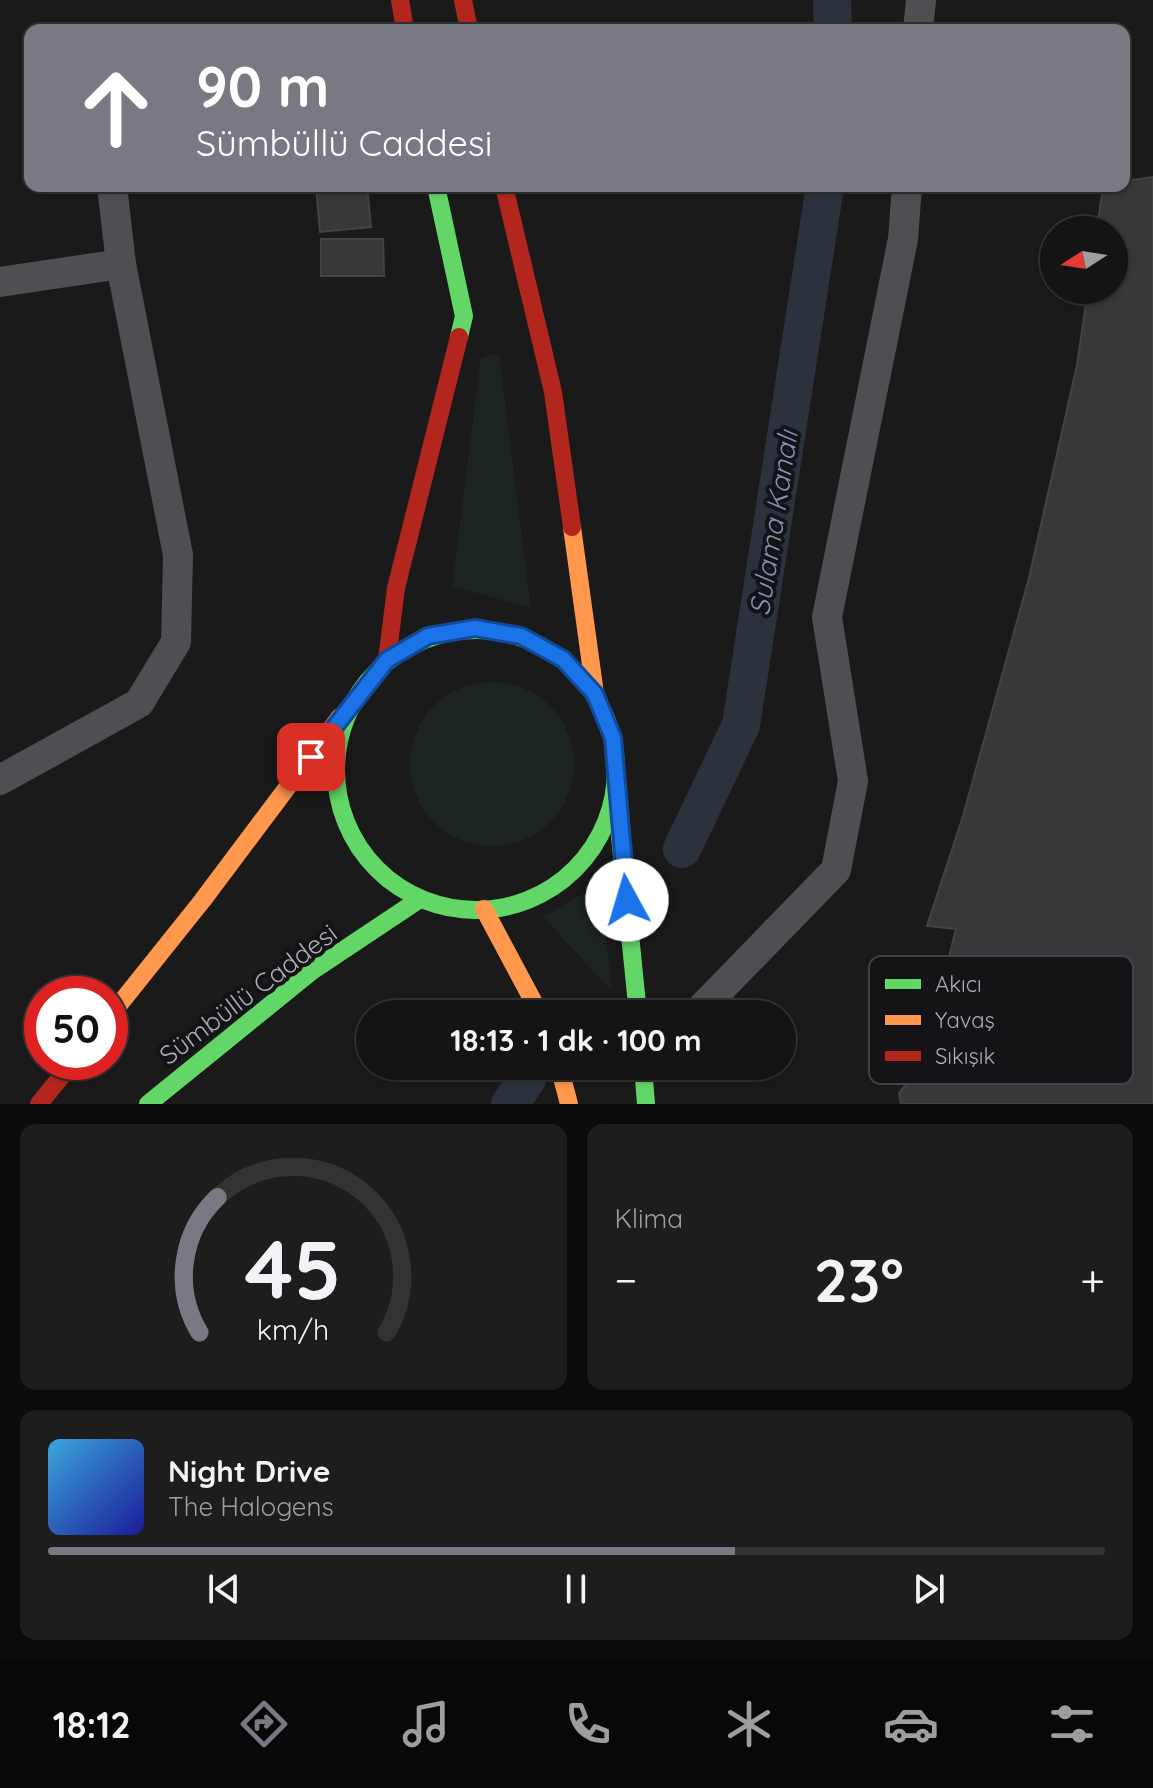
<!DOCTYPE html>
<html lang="tr">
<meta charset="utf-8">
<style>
body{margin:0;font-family:Quicksand,sans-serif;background:#1d1d1d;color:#f1f3f6;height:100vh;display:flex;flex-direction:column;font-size:30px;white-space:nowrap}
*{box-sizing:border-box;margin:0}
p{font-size:26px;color:#9d9ea0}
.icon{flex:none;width:44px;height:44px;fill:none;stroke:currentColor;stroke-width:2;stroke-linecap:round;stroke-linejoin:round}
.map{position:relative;height:1104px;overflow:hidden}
.drawer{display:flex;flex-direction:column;gap:20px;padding:20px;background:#0b0b0b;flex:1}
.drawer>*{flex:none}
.guide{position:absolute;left:24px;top:24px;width:1106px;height:168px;border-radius:16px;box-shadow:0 2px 6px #0004,0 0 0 2px #333334;background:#787983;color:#fff;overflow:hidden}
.needle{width:52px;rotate:258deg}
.buttons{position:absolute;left:1040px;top:216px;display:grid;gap:16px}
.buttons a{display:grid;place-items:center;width:88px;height:88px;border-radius:50%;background:#141414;box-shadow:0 2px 6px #0004,0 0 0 2px #333334;font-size:40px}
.speed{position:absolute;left:24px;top:976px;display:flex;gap:16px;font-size:40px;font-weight:700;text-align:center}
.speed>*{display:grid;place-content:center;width:104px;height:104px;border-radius:50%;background:#141414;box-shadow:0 2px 6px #0004,0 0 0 2px #333334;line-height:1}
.speed .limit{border:12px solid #d22;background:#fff;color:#111}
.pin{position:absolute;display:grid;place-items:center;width:68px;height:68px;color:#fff;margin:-34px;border-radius:16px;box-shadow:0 4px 12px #0006}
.me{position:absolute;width:88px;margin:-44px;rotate:354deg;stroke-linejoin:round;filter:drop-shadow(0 0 6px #0008)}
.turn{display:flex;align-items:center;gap:28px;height:168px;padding:0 40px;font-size:36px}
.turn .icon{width:104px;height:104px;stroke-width:2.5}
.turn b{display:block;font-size:56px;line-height:68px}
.big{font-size:60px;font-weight:700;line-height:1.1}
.drawer .widget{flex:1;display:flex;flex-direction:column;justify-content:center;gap:12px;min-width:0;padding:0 28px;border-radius:16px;background:#1d1d1d}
.drawer .dial{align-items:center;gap:0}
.dial svg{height:208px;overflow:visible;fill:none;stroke:#333334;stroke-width:7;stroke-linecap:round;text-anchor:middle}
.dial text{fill:#f1f3f6;stroke:none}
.song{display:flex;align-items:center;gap:24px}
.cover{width:96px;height:96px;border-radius:12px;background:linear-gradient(135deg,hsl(200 70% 55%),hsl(240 70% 35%))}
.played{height:8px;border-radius:4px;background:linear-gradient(90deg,#787983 65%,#333334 65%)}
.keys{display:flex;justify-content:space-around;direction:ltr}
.heat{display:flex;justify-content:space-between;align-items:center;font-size:44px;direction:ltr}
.drawer .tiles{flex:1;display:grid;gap:20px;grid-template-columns:1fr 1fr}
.widget:last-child{grid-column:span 2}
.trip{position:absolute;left:356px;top:1000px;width:440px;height:80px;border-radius:40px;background:#141414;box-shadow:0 2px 6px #0004,0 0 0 2px #333334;font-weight:700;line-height:80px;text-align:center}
.tab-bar{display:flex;height:128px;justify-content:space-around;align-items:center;background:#080808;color:#9d9ea0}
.tab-bar .icon{width:56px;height:56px}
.tab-bar .on{color:#787983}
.tab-bar b{font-size:36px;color:#f1f3f6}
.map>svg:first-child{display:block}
.green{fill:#1d2520}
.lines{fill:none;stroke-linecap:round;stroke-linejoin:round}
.canal{stroke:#2c323d;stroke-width:38}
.building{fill:#37383a;stroke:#434346;stroke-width:2}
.street{stroke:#4e4e53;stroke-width:30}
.fast{stroke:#63d668;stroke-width:18}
.slow{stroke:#ff974d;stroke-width:18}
.jam{stroke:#b3261e;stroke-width:18}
.route-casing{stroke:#114b97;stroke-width:20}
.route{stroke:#1a73e8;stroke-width:14}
.labels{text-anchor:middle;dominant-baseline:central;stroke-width:8;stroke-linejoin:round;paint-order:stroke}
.street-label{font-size:26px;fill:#aaacbc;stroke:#141416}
.water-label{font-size:28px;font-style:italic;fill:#8092b9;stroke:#141416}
.key{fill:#141416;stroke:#414248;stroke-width:2}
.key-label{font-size:22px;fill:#aaacbc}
</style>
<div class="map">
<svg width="1153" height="1104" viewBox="0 0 1153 1104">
<rect width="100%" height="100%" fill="#1a1a1a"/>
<g class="green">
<polygon points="499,353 531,608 452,586 481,358"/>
<circle cx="492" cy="764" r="82"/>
<polygon points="600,884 612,991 543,917"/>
</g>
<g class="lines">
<g class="canal">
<polyline points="832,0 833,30"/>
<polyline points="682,849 741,725 825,186"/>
<polyline points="510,1104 528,1077"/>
</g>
</g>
<g class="building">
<polygon points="1153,177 1153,1104 901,1104 899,1093 922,1064 956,929 927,926 963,816 1029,578 1077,365 1088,290 1114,290 1114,230 1097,230 1103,186 1124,186 1124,181"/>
<polygon points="316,186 367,186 371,227 320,232"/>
<polygon points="321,239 383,239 384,276 321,276"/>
</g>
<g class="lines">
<g class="street">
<polyline points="918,30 921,0"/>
<polyline points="0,282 121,264"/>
<polyline points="0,780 139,703 176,642 178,555 121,264 112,186"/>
<polyline points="696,1014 836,870 853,781 827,617 903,239 907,186"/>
</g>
<g class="fast">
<polyline points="436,186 464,316 459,337"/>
<circle cx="476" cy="770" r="140"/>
<polyline points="616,796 638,1014"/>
<polyline points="643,1066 646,1104"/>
<polyline points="148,1104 312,971 420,899"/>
</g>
<g class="slow">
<polyline points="572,527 595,694"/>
<polyline points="484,909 540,1014"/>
<polyline points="110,1016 202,901 340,717"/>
<polyline points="559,1066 569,1104"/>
</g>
<g class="jam">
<polyline points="400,0 405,30"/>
<polyline points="463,0 469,30"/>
<polyline points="504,186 553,392 572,527"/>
<polyline points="387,660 396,588 459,337"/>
<polyline points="39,1104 73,1062"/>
</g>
</g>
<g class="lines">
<g class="route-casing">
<polyline id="route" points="311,757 387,660 428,636 475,628 521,636 563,659 595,694 613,738 627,900"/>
</g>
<use href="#route" class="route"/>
</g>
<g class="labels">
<g class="street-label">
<text transform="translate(248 994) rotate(-37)">Sümbüllü Caddesi</text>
</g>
<g class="water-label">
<text transform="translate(773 523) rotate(-81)">Sulama Kanalı</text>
</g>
</g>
<rect x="869" y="956" width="264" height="128" rx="12" class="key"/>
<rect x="885" y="979" width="36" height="10" fill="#63d668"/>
<rect x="885" y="1015" width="36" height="10" fill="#ff974d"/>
<rect x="885" y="1051" width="36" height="10" fill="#b3261e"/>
<g class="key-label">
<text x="935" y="992">Akıcı</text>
<text x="935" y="1028">Yavaş</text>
<text x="935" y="1064">Sıkışık</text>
</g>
</svg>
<div class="buttons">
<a><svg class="needle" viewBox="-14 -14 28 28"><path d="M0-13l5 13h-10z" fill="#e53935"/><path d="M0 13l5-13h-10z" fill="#9d9ea0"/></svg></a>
</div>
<div class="speed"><div class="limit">50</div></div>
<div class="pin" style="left:311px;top:757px;background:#d93025"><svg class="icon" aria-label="arrive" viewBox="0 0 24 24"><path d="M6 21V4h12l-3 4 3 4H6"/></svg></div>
<svg class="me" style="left:627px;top:900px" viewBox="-20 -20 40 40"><circle r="19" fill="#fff"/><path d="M0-13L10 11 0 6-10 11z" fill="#1a73e8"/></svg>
<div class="trip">18:13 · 1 dk · 100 m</div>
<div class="guide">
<div class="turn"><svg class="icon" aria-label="ahead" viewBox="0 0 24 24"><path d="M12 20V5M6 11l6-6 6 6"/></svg><div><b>90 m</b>Sümbüllü Caddesi</div></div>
</div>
</div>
<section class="drawer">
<div class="tiles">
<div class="widget dial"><svg viewBox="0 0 100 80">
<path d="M14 69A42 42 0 1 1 86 69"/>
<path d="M14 69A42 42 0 0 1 21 17" stroke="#787983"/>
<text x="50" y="56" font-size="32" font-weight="700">45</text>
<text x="50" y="72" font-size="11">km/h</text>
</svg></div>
<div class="widget"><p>Klima</p>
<div class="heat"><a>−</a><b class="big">23°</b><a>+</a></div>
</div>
<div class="widget">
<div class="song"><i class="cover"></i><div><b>Night Drive</b><p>The Halogens</p></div></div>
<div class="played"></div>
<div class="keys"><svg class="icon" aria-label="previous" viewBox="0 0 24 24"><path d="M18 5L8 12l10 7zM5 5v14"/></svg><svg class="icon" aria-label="pause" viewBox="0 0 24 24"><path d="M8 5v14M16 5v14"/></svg><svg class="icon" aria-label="next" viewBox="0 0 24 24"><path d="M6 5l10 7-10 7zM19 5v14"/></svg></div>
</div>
</div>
</section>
<nav class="tab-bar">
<b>18:12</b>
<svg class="icon on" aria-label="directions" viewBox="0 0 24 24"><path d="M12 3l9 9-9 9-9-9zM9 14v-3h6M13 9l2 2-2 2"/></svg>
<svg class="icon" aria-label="music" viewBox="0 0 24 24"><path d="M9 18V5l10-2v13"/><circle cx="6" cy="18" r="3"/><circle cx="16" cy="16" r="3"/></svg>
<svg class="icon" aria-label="phone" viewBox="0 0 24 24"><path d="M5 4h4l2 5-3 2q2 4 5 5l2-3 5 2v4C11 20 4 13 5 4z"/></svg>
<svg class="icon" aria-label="climate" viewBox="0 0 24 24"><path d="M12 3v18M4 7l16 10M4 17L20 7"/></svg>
<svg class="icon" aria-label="car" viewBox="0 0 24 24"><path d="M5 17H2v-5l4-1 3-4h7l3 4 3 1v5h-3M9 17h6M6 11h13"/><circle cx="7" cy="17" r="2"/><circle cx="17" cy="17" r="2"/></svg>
<svg class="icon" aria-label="filters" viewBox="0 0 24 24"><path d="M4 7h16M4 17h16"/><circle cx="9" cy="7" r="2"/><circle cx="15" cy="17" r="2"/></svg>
</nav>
